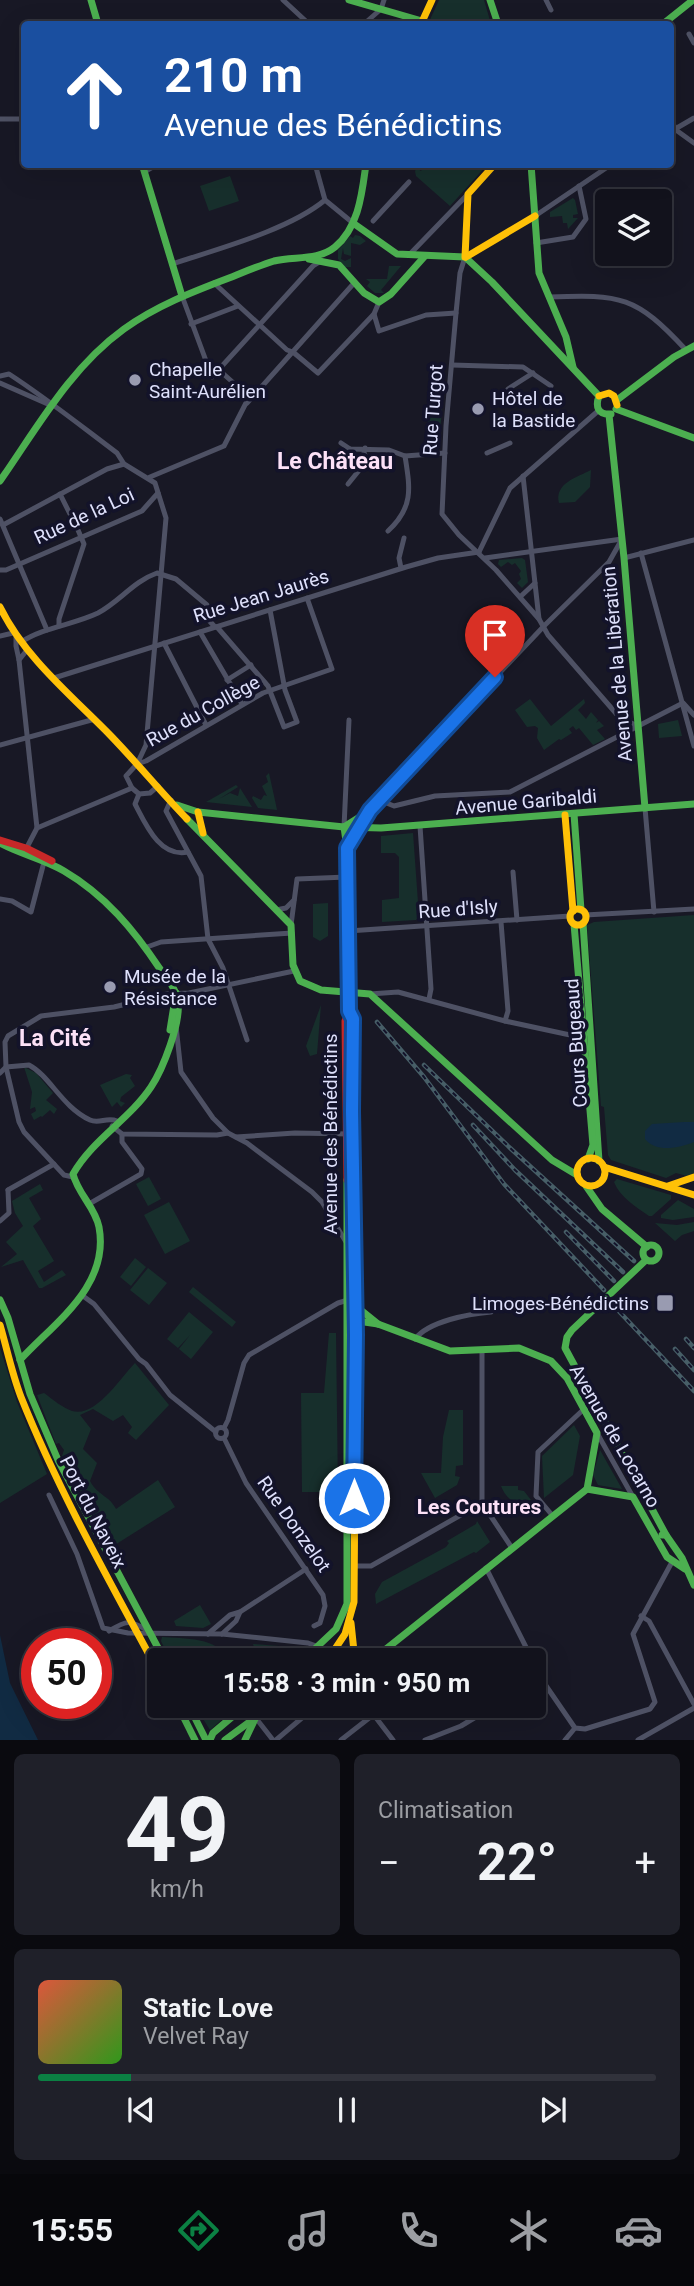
<!DOCTYPE html>
<html lang="fr">
<meta charset="utf-8">
<style>
body{margin:0;font-family:Roboto,sans-serif;background:#1f2029;color:#f1f3f6;height:100vh;display:flex;flex-direction:column;font-size:26px;white-space:nowrap}
*{box-sizing:border-box;margin:0}
p{font-size:23px;color:#9c9ea3}
.icon{flex:none;width:38px;height:38px;fill:none;stroke:currentColor;stroke-width:2;stroke-linecap:round;stroke-linejoin:round}
.map{position:relative;height:1740px;overflow:hidden}
.sheet{display:flex;flex-direction:column;gap:14px;padding:14px;background:#0a0a0f;flex:1}
.sheet>*{flex:none}
.guide{position:absolute;left:21px;top:21px;width:653px;height:147px;border-radius:7px;box-shadow:0 7px 28px #0002,0 0 0 2px #31323b;background:#1a4fa0;color:#fff;overflow:hidden}
.controls{position:absolute;left:595px;top:189px;display:grid;gap:14px}
.controls a{display:grid;place-items:center;width:77px;height:77px;border-radius:7px;background:#12121c;box-shadow:0 7px 28px #0002,0 0 0 2px #31323b;font-size:35px}
.speed{position:absolute;left:21px;top:1628px;display:flex;gap:14px;font-size:35px;font-weight:700;text-align:center}
.speed>*{display:grid;place-content:center;width:91px;height:91px;border-radius:50%;background:#12121c;box-shadow:0 7px 28px #0002,0 0 0 2px #31323b;line-height:1}
.speed .limit{border:10px solid #d22;background:#fff;color:#111}
.pin{position:absolute;display:grid;place-items:center;width:60px;height:60px;color:#fff;margin:-72px -30px;border-radius:50% 50% 50% 0;rotate:-45deg;box-shadow:0 0 7px #0007}
.pin .icon{rotate:45deg}
.me{position:absolute;width:77px;margin:-38px;rotate:0deg;stroke-linejoin:round;filter:drop-shadow(0 0 5px #0008)}
.turn{display:flex;align-items:center;gap:24px;height:147px;padding:0 28px;font-size:32px}
.turn .icon{width:91px;height:91px;stroke-width:2.5}
.turn b{display:block;font-size:49px;line-height:60px}
.big{font-size:52px;font-weight:700;line-height:1.1}
.sheet .card{flex:1;display:flex;flex-direction:column;justify-content:center;gap:10px;min-width:0;padding:0 24px;border-radius:10px;background:#1f2029}
.sheet .dial{align-items:center;gap:0}
.dial b{font-size:91px;line-height:1}
.song{display:flex;align-items:center;gap:21px}
.cover{width:84px;height:84px;border-radius:10px;background:linear-gradient(135deg,hsl(10 70% 55%),hsl(110 70% 35%))}
.played{height:7px;border-radius:4px;background:linear-gradient(90deg,#0b8043 15%,#31323b 15%)}
.keys{display:flex;justify-content:space-around;direction:ltr}
.heat{display:flex;justify-content:space-between;align-items:center;font-size:38px;direction:ltr}
.sheet .tiles{flex:1;display:grid;gap:14px;grid-template-columns:1fr 1fr}
.card:last-child{grid-column:span 2}
.trip{position:absolute;left:147px;top:1648px;width:399px;height:70px;border-radius:7px;background:#12121c;box-shadow:0 7px 28px #0002,0 0 0 2px #31323b;font-weight:700;line-height:70px;text-align:center}
.menu{display:flex;height:112px;justify-content:space-around;align-items:center;background:#07070b;color:#9c9ea3}
.menu .icon{width:49px;height:49px}
.menu .selected{color:#0b8043}
.menu b{font-size:32px;color:#f1f3f6}
.map>svg:first-child{display:block}
.green{fill:#172f2c}
.water{fill:#112b43}
.lines{fill:none;stroke-linecap:round;stroke-linejoin:round}
.street{stroke:#4e5164;stroke-width:5}
.fast{stroke:#4caf50;stroke-width:7}
.slow{stroke:#ffc107;stroke-width:7}
.jam{stroke:#c62828;stroke-width:7}
.rail-casing{stroke:#475e67;stroke-width:4.5}
.rail{stroke:#13132a;stroke-width:2;stroke-dasharray:5;stroke-linecap:butt}
.route-casing{stroke:#114b97;stroke-width:18}
.route{stroke:#1a73e8;stroke-width:12}
.poi-dot{fill:#999bb1;stroke:#13132a;stroke-width:2.5}
.labels{text-anchor:middle;dominant-baseline:central;stroke-width:7;stroke-linejoin:round;paint-order:stroke}
.poi-label{font-size:19px;fill:#dfe1fc;stroke:#13132a;text-anchor:start}
.street-label{font-size:19px;fill:#dfe1fc;stroke:#13132a}
.neighbourhood-label{font-size:21px;font-weight:bold;fill:#fce1f7;stroke:#13132a}
.quarter-label{font-size:23px;font-weight:bold;fill:#fce1f7;stroke:#13132a}
</style>
<div class="map">
<svg width="694" height="1740" viewBox="0 0 694 1740">
<rect width="100%" height="100%" fill="#181825"/>
<g class="green">
<polygon points="439,0 484,0 491,24 428,24"/>
<polygon points="425,165 425,164 487,165 450,206 416,176 415,171 417,168 421,171"/>
<polygon points="230,176 239,201 209,211 200,186"/>
<polygon points="573,198 575,200 578,214 573,215 573,218 578,218 568,229 567,223 563,223 562,216 550,217 550,212"/>
<polygon points="355,235 360,236 366,241 360,245 351,243 351,256 344,254 343,248 341,259 345,261 351,258 351,267 345,267 338,259 338,250 350,236 353,238"/>
<polygon points="389,266 401,266 381,290 384,293 375,293 367,286 370,282 366,279 387,279"/>
<polygon points="430,408 442,409 439,444 436,448 423,450"/>
<path d="M591,470L590,487L575,502L559,503C554,483 578,477 591,470Z"/>
<polygon points="522,558 525,560 528,582 522,588 517,583 521,579 519,574 521,571 515,563 512,565 508,562 501,567 498,564 499,560"/>
<polygon points="530,699 551,726 584,699 585,703 578,710 586,719 591,712 598,720 596,723 599,721 604,726 597,730 605,739 593,745 579,728 576,730 573,726 569,729 572,733 561,740 559,739 544,750 537,738 538,728 535,726 527,727 515,710"/>
<polygon points="678,720 682,736 659,738 658,724"/>
<polygon points="269,773 276,805 277,810 258,808 252,798 253,796 261,800 264,795 267,796 262,786 268,782 266,776"/>
<polygon points="236,785 238,787 219,799 230,793 238,796 240,788 252,807 206,802"/>
<polygon points="413,833 419,916 416,920 382,922 382,900 399,898 399,857 395,853 381,853 381,836"/>
<polygon points="328,903 328,936 320,941 313,937 313,904"/>
<polygon points="694,915 694,1173 687,1176 676,1173 666,1178 611,1160 608,1155 604,1107 601,1106 587,925 594,922"/>
<polygon points="321,1005 317,1054 310,1056 306,1046"/>
<polygon points="24,1067 36,1073 53,1093 46,1100 57,1109 54,1114 50,1110 42,1117 41,1116 34,1120 31,1114 36,1111 35,1107 30,1109 32,1092"/>
<polygon points="126,1074 132,1075 130,1078 135,1086 121,1097 120,1101 125,1103 121,1107 117,1102 112,1107 100,1085"/>
<polygon points="149,1177 161,1199 148,1206 136,1184"/>
<path d="M617,1179L671,1195V1199L652,1216H649C636,1207 620,1197 614,1182Z"/>
<polygon points="40,1184 43,1190 29,1198 41,1219 33,1226 54,1261 38,1271 44,1282 62,1270 66,1275 42,1288 39,1288 23,1260 1,1267 17,1254 6,1242 23,1226 15,1213 12,1201"/>
<polygon points="678,1200 694,1209 694,1217 673,1220 661,1218 661,1215"/>
<polygon points="169,1202 190,1241 165,1254 144,1215"/>
<polygon points="694,1222 694,1231 682,1235 675,1241 655,1223 677,1225"/>
<polygon points="135,1258 146,1267 131,1286 120,1277"/>
<polygon points="148,1268 167,1283 149,1305 130,1290"/>
<polygon points="193,1287 236,1322 232,1327 189,1292"/>
<polygon points="189,1312 213,1332 191,1359 179,1349 190,1335 178,1348 167,1339"/>
<polygon points="329,1333 336,1333 338,1492 302,1492 301,1393 324,1393"/>
<polygon points="0,1348 17,1402 47,1474 0,1503"/>
<path d="M135,1363L169,1405L136,1440L128,1433L132,1427L123,1415L113,1421L93,1409L80,1415L91,1429L83,1449L97,1463L90,1481C98,1496 109,1495 116,1509L158,1480L175,1507L110,1548L62,1456L64,1450L59,1443L56,1444L37,1395L44,1393C52,1399 63,1408 72,1411C96,1418 121,1377 135,1363Z"/>
<polygon points="449,1410 463,1410 463,1465 456,1466 455,1476 460,1477 457,1485 435,1498 421,1473 441,1473 443,1437"/>
<polygon points="574,1425 580,1436 573,1475 544,1498 542,1456"/>
<polygon points="600,1450 622,1489 598,1485 593,1475"/>
<path d="M501,1486H518V1490L524,1491L531,1500C517,1508 506,1499 501,1486Z"/>
<polygon points="477,1521 490,1542 476,1553 474,1552 376,1604 375,1594 382,1582 446,1547 449,1543 447,1541 476,1524"/>
<polygon points="200,1605 211,1624 203,1628 176,1626 174,1621"/>
<path d="M162,1637C184,1639 218,1636 229,1661H171L161,1641Z"/>
<polygon points="253,1644 304,1648 305,1654 296,1661 258,1661"/>
<polygon points="195,1706 237,1706 210,1730"/>
</g>
<g class="water">
<path d="M684,1122H694V1142C679,1148 656,1153 645,1139V1131L652,1124Z"/>
<polygon points="0,1635 10,1683 38,1740 0,1740"/>
</g>
<g class="lines">
<g class="street">
<polyline points="283,0 309,24"/>
<polyline points="546,0 551,10"/>
<polyline points="364,24 381,9 384,0"/>
<polyline points="689,34 694,43"/>
<polyline points="670,117 676,130 694,143"/>
<polyline points="0,119 24,119"/>
<polyline points="670,132 694,118"/>
<polyline points="315,164 325,200"/>
<polyline points="144,172 158,164"/>
<polyline points="535,216 612,164"/>
<polyline points="373,221 409,182"/>
<polyline points="536,243 573,237 586,219 579,186"/>
<polyline points="410,254 468,194"/>
<polyline points="465,257 460,273 456,313 446,426 442,514 459,535 496,570 539,619 548,635 620,718 638,726"/>
<path d="M172,264C217,249 289,230 325,200L353,223"/>
<polyline points="214,283 287,350 293,352 318,373 374,314"/>
<polyline points="182,296 212,377 313,266 321,261"/>
<path d="M549,297C621,294 636,296 686,350"/>
<polyline points="379,302 374,314 379,331 426,315 456,313"/>
<polyline points="191,324 238,306"/>
<polyline points="452,365 523,367 551,386"/>
<path d="M0,376L9,374C46,398 81,426 117,453L124,464L155,483L166,518L146,745L137,764L126,776L132,788L139,794L150,793L158,786"/>
<polyline points="0,383 50,405"/>
<polyline points="508,389 533,373"/>
<polyline points="247,403 355,282"/>
<polyline points="341,443 350,449 389,450 405,456 445,453"/>
<polyline points="350,449 351,459 365,455"/>
<polyline points="487,453 510,443"/>
<polyline points="523,476 539,619"/>
<polyline points="150,477 224,446 248,399 246,394 219,370"/>
<polyline points="348,484 361,468 365,448"/>
<polyline points="60,494 70,514"/>
<polyline points="0,519 47,630"/>
<polyline points="3,525 107,469 124,464"/>
<path d="M388,531C414,507 410,488 405,456"/>
<polyline points="479,552 510,488 598,411"/>
<polyline points="641,553 694,746"/>
<polyline points="485,558 622,539"/>
<polyline points="624,558 694,540"/>
<polyline points="401,568 399,558 404,538"/>
<polyline points="0,570 6,570 142,511 158,493"/>
<polyline points="520,597 535,583"/>
<polyline points="59,626 59,619 84,544 75,523"/>
<polyline points="217,627 268,686 284,727 297,722 285,690 270,610"/>
<polyline points="200,632 242,704"/>
<polyline points="0,636 13,633"/>
<polyline points="16,637 16,646 19,660 27,650"/>
<path d="M21,642C44,627 73,625 98,613C119,602 134,581 157,573L176,579L207,605L204,615L215,627"/>
<polyline points="164,643 206,725"/>
<polyline points="19,660 37,828"/>
<polyline points="54,678 406,567 438,558 479,552"/>
<polyline points="227,680 251,665"/>
<polyline points="684,704 694,715"/>
<polyline points="0,745 95,719"/>
<polyline points="137,764 146,761 263,693 332,669 307,598"/>
<path d="M139,794L135,804C146,825 160,858 188,852"/>
<polyline points="171,800 166,811 201,876 208,939 223,968 247,1040"/>
<polyline points="379,800 394,806 435,796 510,792 683,703"/>
<polyline points="645,808 654,912"/>
<polyline points="370,810 544,626 609,562 622,539"/>
<polyline points="420,826 431,989 429,999"/>
<polyline points="344,827 349,720"/>
<polyline points="25,851 37,828 132,788"/>
<polyline points="513,872 517,920"/>
<polyline points="0,899 12,901 31,912 44,862"/>
<polyline points="276,910 286,908 294,900"/>
<polyline points="585,915 694,909"/>
<polyline points="501,922 508,1011 505,1021"/>
<polyline points="291,925 297,879 347,877"/>
<polyline points="348,931 570,916"/>
<polyline points="147,947 161,942 292,933"/>
<polyline points="370,994 398,992 505,1021 584,1038"/>
<polyline points="176,1026 181,1072 213,1118 228,1133 247,1143 312,1192 322,1202 346,1242"/>
<path d="M0,1073L6,1067L29,1065C50,1076 62,1107 90,1120C99,1124 107,1117 117,1121"/>
<polyline points="112,1126 122,1134 217,1135 228,1133"/>
<polyline points="236,1137 295,1133 350,1134"/>
<polyline points="73,1177 64,1175 24,1132 19,1122 6,1067 5,1042 8,1036 41,1016 114,1007 167,994 189,993 294,971"/>
<polyline points="8,1190 54,1164"/>
<polyline points="89,1204 141,1174 142,1169 122,1142 122,1134"/>
<polyline points="0,1221 9,1213 8,1190"/>
<polyline points="83,1296 94,1304 139,1359 146,1364 170,1395 216,1432"/>
<path d="M415,1339C429,1321 469,1314 491,1312"/>
<polyline points="482,1351 482,1503 512,1548"/>
<circle cx="221" cy="1433" r="5.5"/>
<polyline points="224,1428 228,1420 244,1363 249,1355 338,1303 348,1300"/>
<polyline points="597,1433 633,1497"/>
<polyline points="224,1438 246,1483 323,1595 325,1606 320,1623 314,1626"/>
<polyline points="49,1495 77,1554 103,1628 128,1633 222,1634 308,1643 319,1647"/>
<polyline points="552,1515 536,1496 538,1452 584,1409"/>
<polyline points="354,1566 371,1566 482,1503"/>
<polyline points="486,1568 533,1661"/>
<polyline points="240,1612 306,1569"/>
<polyline points="641,1616 649,1621 694,1704"/>
<path d="M109,1631C127,1620 129,1620 147,1630"/>
<polyline points="208,1634 230,1615 240,1612 236,1621 222,1634"/>
<polyline points="534,1663 540,1677 575,1728 585,1729 650,1709 655,1702 633,1634 672,1562"/>
<polyline points="367,1706 393,1740"/>
<polyline points="242,1709 251,1712 273,1740"/>
<polyline points="276,1740 316,1706"/>
<polyline points="341,1740 373,1715"/>
<polyline points="425,1740 461,1726 494,1706"/>
<polyline points="565,1740 575,1728"/>
<polyline points="638,1740 694,1708"/>
</g>
<g class="fast">
<polyline points="91,0 98,24"/>
<polyline points="349,0 422,21"/>
<polyline points="490,0 498,24"/>
<polyline points="663,24 693,0"/>
<polyline points="142,164 182,296"/>
<polyline points="531,164 539,273 566,337 573,367"/>
<polyline points="353,223 397,254 465,257 492,282 599,396"/>
<polyline points="309,259 339,265 364,293 379,302 391,294 425,256"/>
<path d="M599,396C595,407 598,415 611,414"/>
<polyline points="617,400 674,357 694,346"/>
<polyline points="616,409 694,438"/>
<polyline points="609,415 624,558 645,808"/>
<path d="M0,481C37,428 70,368 124,329C156,306 192,292 229,278C244,272 258,266 274,261C294,256 318,261 335,247C359,227 362,193 366,164"/>
<polyline points="177,805 198,812 344,827 381,828 694,804"/>
<polyline points="574,814 581,910"/>
<polyline points="187,819 291,925 293,965 300,981 321,990 370,994 552,1160 577,1175"/>
<polyline points="344,827 366,813"/>
<polyline points="344,827 347,848 348,962"/>
<path d="M0,843C20,854 44,859 64,871C105,895 134,930 160,969C167,978 176,989 178,1001C181,1023 163,1069 151,1087C129,1120 93,1139 73,1174C78,1194 95,1207 99,1227C110,1286 55,1322 20,1360"/>
<polyline points="347,848 370,810"/>
<polyline points="583,923 599,1161"/>
<polyline points="574,924 593,1145 588,1159"/>
<polyline points="170,1030 176,993"/>
<polyline points="586,1186 602,1209 647,1247"/>
<circle cx="651" cy="1253" r="8"/>
<polyline points="646,1260 572,1330 567,1337 565,1348 666,1535"/>
<polyline points="0,1300 8,1318 30,1394 58,1460 165,1661"/>
<polyline points="352,1303 378,1324"/>
<polyline points="351,1320 378,1324 450,1351 519,1348 551,1361 567,1378 597,1433 587,1489 633,1497 667,1557 685,1569"/>
<polyline points="662,1535 666,1535 682,1558 694,1585"/>
<polyline points="302,1661 336,1629 347,1604 347,1180"/>
<polyline points="371,1661 587,1489"/>
<polyline points="178,1706 195,1740"/>
<polyline points="189,1706 206,1740"/>
<polyline points="210,1740 213,1733 245,1706"/>
<polyline points="225,1740 271,1706"/>
<polyline points="245,1740 255,1719"/>
</g>
<g class="slow">
<polyline points="421,24 432,0"/>
<polyline points="465,257 468,194 495,164"/>
<polyline points="466,257 535,216"/>
<polyline points="599,396 609,393 614,396 617,405"/>
<path d="M0,607C25,658 72,696 111,736C137,763 161,792 187,819"/>
<polyline points="198,812 203,833"/>
<polyline points="565,815 573,911"/>
<circle cx="578" cy="917" r="8"/>
<circle cx="591" cy="1172" r="14"/>
<polyline points="604,1167 694,1195"/>
<polyline points="668,1186 694,1177"/>
<path d="M0,1325C7,1349 12,1374 21,1397C59,1492 110,1582 159,1673"/>
<polyline points="351,1623 355,1661"/>
<polyline points="327,1661 345,1634 354,1602 356,1335 353,1185"/>
</g>
<g class="jam">
<polyline points="0,840 26,848 52,861"/>
<polyline points="348,962 349,1011 353,1019 353,1185"/>
<polyline points="347,1180 345,1021 349,1011"/>
</g>
<g class="rail-casing">
<g id="rail">
<polyline points="377,1022 424,1077 504,1184 604,1290"/>
<polyline points="424,1065 509,1147 634,1261"/>
<polyline points="473,1125 515,1170 623,1272"/>
<polyline points="566,1232 614,1281"/>
<polyline points="613,1305 694,1391"/>
<polyline points="686,1339 694,1348"/>
<polyline points="675,1349 694,1370"/>
</g>
</g>
<use href="#rail" class="rail"/>
</g>
<g class="lines">
<g class="route-casing">
<polyline id="route" points="354,1498 356,1335 352,1111 353,1019 349,1011 347,848 370,810 495,677"/>
</g>
<use href="#route" class="route"/>
</g>
<g class="poi-dot">
<circle cx="135" cy="380" r="7"/>
<circle cx="478" cy="409" r="7"/>
<circle cx="110" cy="987" r="7"/>
<rect x="656" y="1294" width="18" height="18" rx="3.5"/>
</g>
<g class="labels">
<g class="poi-label">
<text x="149" y="369">Chapelle<tspan x="149" dy="22">Saint-Aurélien</tspan></text>
<text x="492" y="398">Hôtel de<tspan x="492" dy="22">la Bastide</tspan></text>
<text x="124" y="976">Musée de la<tspan x="124" dy="22">Résistance</tspan></text>
<text x="649" y="1303" text-anchor="end">Limoges-Bénédictins</text>
</g>
<g class="street-label">
<text transform="translate(433 410) rotate(-86)">Rue Turgot</text>
<text transform="translate(84 516) rotate(-25)">Rue de la Loi</text>
<text transform="translate(261 596) rotate(-17)">Rue Jean Jaurès</text>
<text transform="translate(617 664) rotate(-95)">Avenue de la Libération</text>
<text transform="translate(203 711) rotate(-29)">Rue du Collège</text>
<text transform="translate(526 802) rotate(-5)">Avenue Garibaldi</text>
<text transform="translate(458 909) rotate(-4)">Rue d'Isly</text>
<text transform="translate(576 1043) rotate(-94)">Cours Bugeaud</text>
<text transform="translate(330 1134) rotate(-90)">Avenue des Bénédictins</text>
<text transform="translate(615 1436) rotate(60)">Avenue de Locarno</text>
<text transform="translate(93 1512) rotate(63)">Port du Naveix</text>
<text transform="translate(294 1524) rotate(55)">Rue Donzelot</text>
</g>
<g class="neighbourhood-label">
<text x="479" y="1507">Les Coutures</text>
</g>
<g class="quarter-label">
<text x="335" y="461">Le Château</text>
<text x="55" y="1038">La Cité</text>
</g>
</g>
</svg>
<div class="controls">
<a><svg class="icon" aria-label="layers" viewBox="0 0 24 24"><path d="M12 4l9 5-9 5-9-5zM3 14l9 5 9-5"/></svg></a>
</div>
<div class="speed"><div class="limit">50</div></div>
<div class="pin" style="left:495px;top:677px;background:#d93025"><svg class="icon" aria-label="arrive" viewBox="0 0 24 24"><path d="M6 21V4h12l-3 4 3 4H6"/></svg></div>
<svg class="me" style="left:354px;top:1498px" viewBox="-20 -20 40 40"><circle r="17" fill="#1a73e8" stroke="#fff" stroke-width="3"/><path d="M0-11L8 9 0 5-8 9z" fill="#fff"/></svg>
<div class="trip">15:58 · 3 min · 950 m</div>
<div class="guide">
<div class="turn"><svg class="icon" aria-label="ahead" viewBox="0 0 24 24"><path d="M12 20V5M6 11l6-6 6 6"/></svg><div><b>210 m</b>Avenue des Bénédictins</div></div>
</div>
</div>
<section class="sheet">
<div class="tiles">
<div class="card dial"><b>49</b><p>km/h</p></div>
<div class="card"><p>Climatisation</p>
<div class="heat"><a>−</a><b class="big">22°</b><a>+</a></div>
</div>
<div class="card">
<div class="song"><i class="cover"></i><div><b>Static Love</b><p>Velvet Ray</p></div></div>
<div class="played"></div>
<div class="keys"><svg class="icon" aria-label="previous" viewBox="0 0 24 24"><path d="M18 5L8 12l10 7zM5 5v14"/></svg><svg class="icon" aria-label="pause" viewBox="0 0 24 24"><path d="M8 5v14M16 5v14"/></svg><svg class="icon" aria-label="next" viewBox="0 0 24 24"><path d="M6 5l10 7-10 7zM19 5v14"/></svg></div>
</div>
</div>
</section>
<nav class="menu">
<b>15:55</b>
<svg class="icon selected" aria-label="directions" viewBox="0 0 24 24"><path d="M12 3l9 9-9 9-9-9zM9 14v-3h6M13 9l2 2-2 2"/></svg>
<svg class="icon" aria-label="music" viewBox="0 0 24 24"><path d="M9 18V5l10-2v13"/><circle cx="6" cy="18" r="3"/><circle cx="16" cy="16" r="3"/></svg>
<svg class="icon" aria-label="phone" viewBox="0 0 24 24"><path d="M5 4h4l2 5-3 2q2 4 5 5l2-3 5 2v4C11 20 4 13 5 4z"/></svg>
<svg class="icon" aria-label="climate" viewBox="0 0 24 24"><path d="M12 3v18M4 7l16 10M4 17L20 7"/></svg>
<svg class="icon" aria-label="car" viewBox="0 0 24 24"><path d="M5 17H2v-5l4-1 3-4h7l3 4 3 1v5h-3M9 17h6M6 11h13"/><circle cx="7" cy="17" r="2"/><circle cx="17" cy="17" r="2"/></svg>
</nav>
